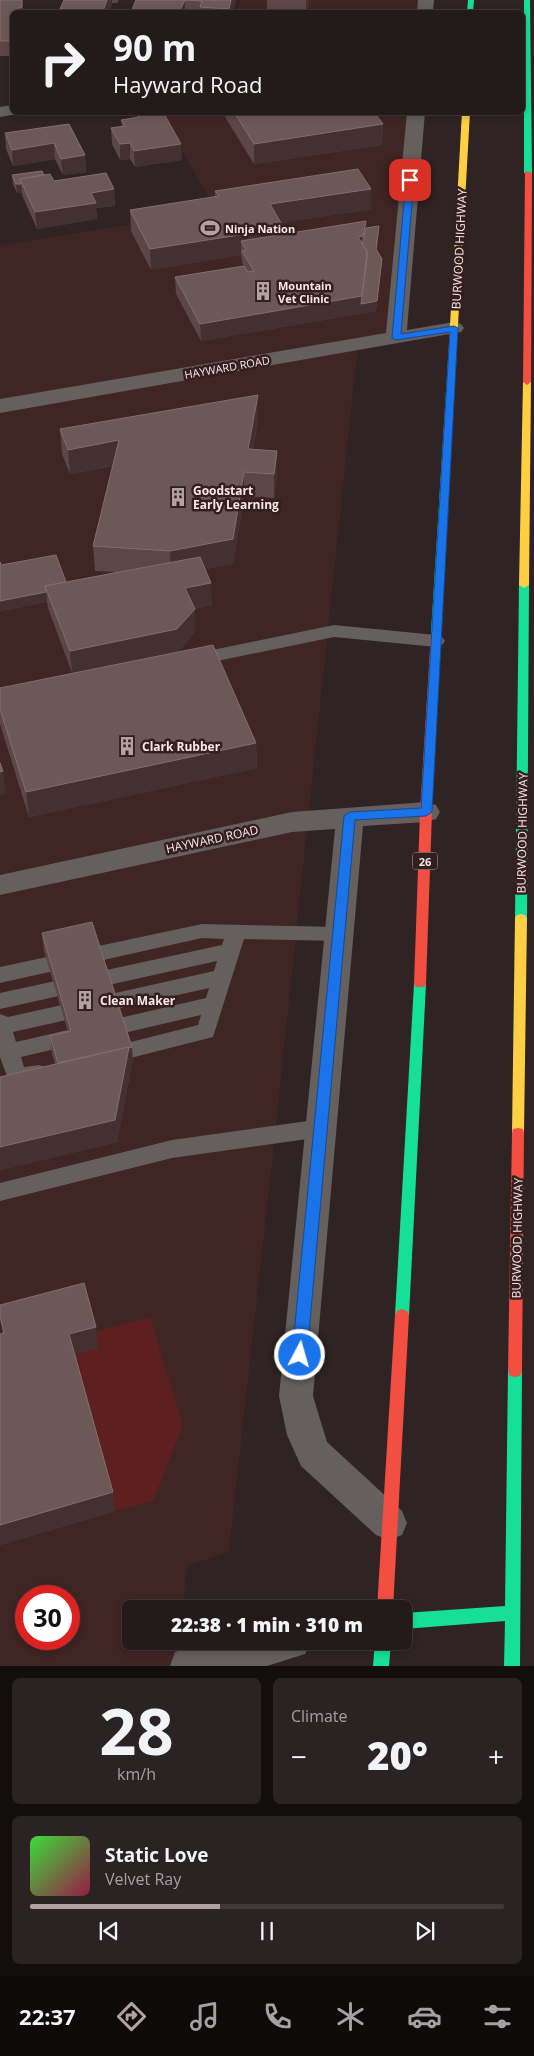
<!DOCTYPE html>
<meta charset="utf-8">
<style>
body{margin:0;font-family:"Open Sans",sans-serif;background:#2b2323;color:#f1f3f6;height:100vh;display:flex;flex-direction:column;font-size:19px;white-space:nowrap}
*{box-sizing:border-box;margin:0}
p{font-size:16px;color:#a3a1a2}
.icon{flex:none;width:28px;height:28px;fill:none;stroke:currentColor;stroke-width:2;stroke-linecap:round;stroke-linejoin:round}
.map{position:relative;height:1666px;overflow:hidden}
.drawer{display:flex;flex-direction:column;gap:12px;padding:12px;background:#130e0e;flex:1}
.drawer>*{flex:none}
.hud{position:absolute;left:10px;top:10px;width:515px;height:105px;border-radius:8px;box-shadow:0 2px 8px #0003,0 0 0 1px #403839;background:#231a1a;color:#f1f3f6;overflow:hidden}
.speed{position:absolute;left:15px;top:1585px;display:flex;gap:10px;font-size:25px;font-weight:700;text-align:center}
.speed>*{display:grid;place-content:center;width:65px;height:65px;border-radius:50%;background:#231a1a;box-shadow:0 2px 8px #0003,0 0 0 1px #403839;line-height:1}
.speed .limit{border:8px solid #d22;background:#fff;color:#111}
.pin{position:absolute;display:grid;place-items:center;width:42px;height:42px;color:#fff;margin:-21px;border-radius:10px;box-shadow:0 2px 8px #0006}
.me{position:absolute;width:55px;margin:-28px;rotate:6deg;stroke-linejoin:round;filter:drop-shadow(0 0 4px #0008)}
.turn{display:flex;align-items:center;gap:18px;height:105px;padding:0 20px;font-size:22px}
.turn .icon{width:65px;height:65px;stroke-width:2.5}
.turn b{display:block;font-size:35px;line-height:42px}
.big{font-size:38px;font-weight:800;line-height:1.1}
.drawer .tile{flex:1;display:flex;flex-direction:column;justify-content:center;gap:8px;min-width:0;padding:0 18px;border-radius:8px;background:#2b2323}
.drawer .dial{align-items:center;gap:0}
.dial b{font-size:65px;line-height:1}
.song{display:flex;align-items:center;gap:15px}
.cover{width:60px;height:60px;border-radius:8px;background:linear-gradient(135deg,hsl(120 70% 55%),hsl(340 70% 35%))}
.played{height:5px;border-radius:2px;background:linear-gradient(90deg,#b1a3a2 40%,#403839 40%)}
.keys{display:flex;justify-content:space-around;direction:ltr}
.heat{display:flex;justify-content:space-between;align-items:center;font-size:28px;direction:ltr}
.drawer .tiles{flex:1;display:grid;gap:12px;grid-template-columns:1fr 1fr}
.tile:last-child{grid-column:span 2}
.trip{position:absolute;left:122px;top:1600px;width:290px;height:50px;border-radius:8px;background:#231a1a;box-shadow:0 2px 8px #0003,0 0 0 1px #403839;font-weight:800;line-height:50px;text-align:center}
.tabs{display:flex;height:80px;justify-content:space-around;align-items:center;background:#0e0a0a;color:#a3a1a2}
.tabs .icon{width:35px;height:35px}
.tabs .active{color:#b1a3a2}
.tabs b{font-size:22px;color:#f1f3f6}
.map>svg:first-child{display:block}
.built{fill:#3f2524;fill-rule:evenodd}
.green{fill:#5d1f20}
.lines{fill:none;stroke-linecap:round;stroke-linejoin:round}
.lane{fill:#655f5e;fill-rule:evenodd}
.street{fill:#655f5e;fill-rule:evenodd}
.fast{fill:#16e098;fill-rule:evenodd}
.slow{fill:#ffcf43;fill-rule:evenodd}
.jam{fill:#f24e42;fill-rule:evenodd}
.wall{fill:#5d4647}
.shaded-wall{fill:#433131}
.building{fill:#6d5858;stroke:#836e6f}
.route{fill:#1a73e8;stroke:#114b97}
.labels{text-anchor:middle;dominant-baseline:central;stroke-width:5;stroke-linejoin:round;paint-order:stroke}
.far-poi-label{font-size:11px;font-weight:bold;fill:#f7e8e7;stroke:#341f1e;text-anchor:start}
.far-street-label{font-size:11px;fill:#f7e8e7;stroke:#341f1e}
.shield{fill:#341f1e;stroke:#bcacab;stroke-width:1}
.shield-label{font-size:11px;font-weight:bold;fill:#f7e8e7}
.street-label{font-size:12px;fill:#f7e8e7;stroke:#341f1e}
.poi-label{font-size:12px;font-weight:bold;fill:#f7e8e7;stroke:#341f1e;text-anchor:start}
</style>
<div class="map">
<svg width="534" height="1666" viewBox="0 0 534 1666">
<rect width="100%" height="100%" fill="#2f2323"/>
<g class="built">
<polygon points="240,0 426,0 425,12 236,12"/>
<path d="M160,113H416L396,338L358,344L273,1154L229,1552L187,1566L183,1609H131V1641H179L177,1666H0V245L217,211ZM26,1596H69V1639H26Z"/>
</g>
<polygon class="green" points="150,1317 183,1425 153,1501 115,1511 72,1355 98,1348 94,1332"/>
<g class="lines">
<g class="lane">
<polygon points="334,625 436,635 442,637 445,641 442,645 436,647 334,637 193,666 187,664 184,660 187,656 193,654"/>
<path d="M202,924L339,927L346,929L349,934L346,939L339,941L244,939L213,1037L107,1064L100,1062L97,1056L100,1050L107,1048L198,1025L201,1015L21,1057L24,1067L39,1065L46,1067L49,1073L46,1079L23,1084L8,1079L0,1057V1014L8,1017L214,971L217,961L0,1009V993L222,945L224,939L202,938L0,983V967ZM209,988L206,998L16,1042L13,1032Z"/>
<polygon points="322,1119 330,1122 333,1128 330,1134 322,1137 172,1158 0,1201 0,1183 172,1140"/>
</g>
<g class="street">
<polygon points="418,0 434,0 433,12 417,12"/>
<polygon points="12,105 12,112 18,114 0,117 0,107"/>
<polygon points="407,112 425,112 407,330 454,322 461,324 464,328 461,332 0,413 0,399 386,333"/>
<polygon points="426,802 436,805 440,812 436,819 426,822 363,826 313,1396 327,1442 402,1511 407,1523 402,1535 389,1540 376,1535 301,1466 287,1435 279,1396 335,829 292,832 0,895 0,875 292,812"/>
<polygon points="212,1641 311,1641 305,1654 267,1666 170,1666 175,1652"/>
</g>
<g class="fast">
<polygon points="468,0 474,0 473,12 467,12"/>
<polygon points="524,0 530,0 532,173 528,175 524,173"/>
<polygon points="453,340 457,343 441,632 436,635 431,632 449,343"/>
<polygon points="524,582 529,585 527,918 525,921 517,921 515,918 519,585"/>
<polygon points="420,979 424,981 426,984 409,1315 407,1319 402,1321 397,1319 395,1315 414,984 416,981"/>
<polygon points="515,1365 520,1366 522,1371 520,1666 504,1666 505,1621 404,1629 404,1613 505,1606 508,1371 510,1366"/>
<polygon points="375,1641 391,1641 389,1666 373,1666"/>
</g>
<g class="slow">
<polygon points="462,112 470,112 457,343 453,346 449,343"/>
<polygon points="527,379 531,382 529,585 524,588 519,585 523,382"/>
<polygon points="521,914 525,915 527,918 524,1133 523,1137 518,1138 513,1137 512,1133 515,918 517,915"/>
</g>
<g class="jam">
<polygon points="525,171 532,173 531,382 527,385 523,382"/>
<polygon points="436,629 441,632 432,812 426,984 424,987 416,987 414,984 420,812 431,632"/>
<polygon points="518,1128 523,1129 524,1133 522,1371 520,1376 515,1377 510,1376 508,1371 512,1133 513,1129"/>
<polygon points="402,1309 407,1311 409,1315 393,1609 377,1609 395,1315 397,1311"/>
</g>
</g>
<g class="wall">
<polygon points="0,0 22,0 23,12 12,12 12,56 0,56"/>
<polygon points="64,0 119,0 117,3 112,3 109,12 60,12 60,9"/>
<polygon points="136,0 236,1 233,12 131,12"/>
<polygon points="267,0 309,0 307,12 267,12"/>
<polygon points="136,112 182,160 135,167 130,159 120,160 112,144 111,128 122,127 121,120 137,118"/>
<polygon points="222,112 374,112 383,124 382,145 254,164"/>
<polygon points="69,124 85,155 86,172 63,175 55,159 13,166 6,149 5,133"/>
<polygon points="12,175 44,175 54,181 114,189 115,206 96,208 97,219 37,229 22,195 22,193 17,193 13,184"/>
<polygon points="371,189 371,209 281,223 284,228 284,234 366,221 366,228 379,226 377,250 381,268 376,311 201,341 176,294 175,277 243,266 242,260 241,255 151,270 131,231 130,210 215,197 215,191"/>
<polygon points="258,420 253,449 277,451 277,475 274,498 244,496 233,564 205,569 212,605 194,609 195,632 178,652 72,673 48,608 47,602 0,611 0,562 1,565 66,582 116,572 95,571 93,546 113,466 70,474 62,454 60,429"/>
<polygon points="0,688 256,743 257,768 29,817 0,724"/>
<polygon points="42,933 132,1047 133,1064 131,1065 131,1069 117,1142 0,1170 0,1077 55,1064 52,1054 50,1036 68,1032 44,951"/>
<polygon points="0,1305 98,1348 75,1354 115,1511 0,1545 0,1334 3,1333 0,1319"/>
</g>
<g class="shaded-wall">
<polygon points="107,0 112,0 112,4 109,12 103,12 103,11"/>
<polygon points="185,0 185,12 179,12"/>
<polygon points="231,0 236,0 236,1 233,12 229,12 229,9"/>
<polygon points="306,0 309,0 307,12 306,12"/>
<polygon points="383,124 382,145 254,164 254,144"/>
<polygon points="54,143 55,159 13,166 12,150"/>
<polygon points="130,143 130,159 120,160 120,144"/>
<polygon points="181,144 182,160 135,167 134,151"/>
<polygon points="85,155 86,172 63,175 61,159"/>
<polygon points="16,184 21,184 22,193 17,193"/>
<polygon points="114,189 115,206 96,208 97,219 37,229 35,212 91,193"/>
<polygon points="371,189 371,209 270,225 270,204"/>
<polygon points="366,221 365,237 362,253 358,237"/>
<polygon points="379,226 379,235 375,258 376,249"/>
<polygon points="284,228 284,249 241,241 241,255 151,270 150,249"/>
<polygon points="382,259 376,311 201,341 200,324"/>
<polygon points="258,395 258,420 248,473 248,449"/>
<polygon points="119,440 121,464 70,474 68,450"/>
<polygon points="277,451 277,475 274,498 274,474"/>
<polygon points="244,472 244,496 233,564 171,576 170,551"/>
<polygon points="211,583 212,605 186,610 185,588"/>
<polygon points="46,592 47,602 0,611 0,601"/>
<polygon points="195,609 195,632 178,652 72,673 70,651"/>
<polygon points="256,743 257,768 29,817 26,792"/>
<polygon points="3,771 6,794 0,795 0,772"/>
<polygon points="132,1047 133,1064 131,1065 131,1069 117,1142 0,1170 0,1147 58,1065"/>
<polygon points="96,1327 98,1348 72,1355 69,1334"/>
<polygon points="113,1492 115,1511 0,1545 0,1525"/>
</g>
<g class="building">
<polygon points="0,0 22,0 22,7 18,8 18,12 12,12 12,41 0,41"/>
<polygon points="64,0 107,0 103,11 95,10 94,12 75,12 76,10 60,9"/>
<polygon points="136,0 231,0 229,9 200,7 202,1 185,0 179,12 131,12"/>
<polygon points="137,112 163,112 181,144 134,151 130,143 120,144 111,128 125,126 121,120 139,117"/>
<polygon points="234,112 374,112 383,124 254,144"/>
<polygon points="69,124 85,155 61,159 54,143 12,150 5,133"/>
<polygon points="358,169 371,189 270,204 284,228 150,249 130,210 219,196 215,191"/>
<polygon points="42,171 44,175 20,179 21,184 16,184 12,175"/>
<polygon points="106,173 114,189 91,193 96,203 35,212 20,179 50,174 54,181"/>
<polygon points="366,221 363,236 358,237 367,251 362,296 200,324 175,277 244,266 248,272 254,271 242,251 246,250 241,241"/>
<polygon points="379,226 376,249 382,259 377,301 361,304 367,259 367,251 362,243 366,228"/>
<polygon points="258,395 248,449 277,451 274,474 244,472 233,539 170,551 93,546 119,440 68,450 60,429"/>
<polygon points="56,555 66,582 45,586 46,592 0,601 0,562 1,565"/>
<polygon points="200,557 211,583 185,588 195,609 177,629 70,651 45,586"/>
<polygon points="213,645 256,743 26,792 0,709 0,688"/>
<polygon points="0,763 3,771 0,772"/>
<polygon points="92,922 132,1047 129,1048 129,1047 58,1063 50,1036 71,1031 42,933"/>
<polygon points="129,1047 115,1120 0,1147 0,1077"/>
<polygon points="84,1283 96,1327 69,1334 113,1492 0,1525 0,1334 4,1333 0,1316 0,1305"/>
</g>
<polygon class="route" points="410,178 414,180 401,334 454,326 458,328 432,812 426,816 355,820 307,1355 305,1360 300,1362 294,1360 292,1355 344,816 350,812 421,808 450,332 396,340 392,338 406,180"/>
<defs>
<g id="stadium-bare" transform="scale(1.5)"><path d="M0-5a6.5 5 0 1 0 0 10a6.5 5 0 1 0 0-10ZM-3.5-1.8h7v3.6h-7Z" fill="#b1a3a2" stroke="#341f1e" stroke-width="2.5" paint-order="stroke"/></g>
<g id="building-bare" transform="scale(1.5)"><path d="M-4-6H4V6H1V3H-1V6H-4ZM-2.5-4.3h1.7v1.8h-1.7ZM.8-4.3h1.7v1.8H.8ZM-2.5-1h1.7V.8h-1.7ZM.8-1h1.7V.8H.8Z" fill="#b1a3a2" stroke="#341f1e" stroke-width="2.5" paint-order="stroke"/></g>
</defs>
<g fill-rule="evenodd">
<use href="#stadium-bare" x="210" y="228"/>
<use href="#building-bare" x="263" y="291"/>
<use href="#building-bare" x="178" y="497"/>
<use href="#building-bare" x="127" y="746"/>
<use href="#building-bare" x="85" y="1000"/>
</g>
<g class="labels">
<g class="far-poi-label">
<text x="225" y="228">Ninja Nation</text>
<text x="278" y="285">Mountain<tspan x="278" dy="13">Vet Clinic</tspan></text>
</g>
<g class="far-street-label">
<text transform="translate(227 367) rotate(-10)">HAYWARD ROAD</text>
</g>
<rect class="shield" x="412.5" y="852.5" width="25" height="17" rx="4"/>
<g class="shield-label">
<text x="425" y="861">26</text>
</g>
<g class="street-label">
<text transform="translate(459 249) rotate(-87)">BURWOOD HIGHWAY</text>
<text transform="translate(522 833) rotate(-89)">BURWOOD HIGHWAY</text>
<text transform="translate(212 839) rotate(-12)">HAYWARD ROAD</text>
<text transform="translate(517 1238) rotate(-89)">BURWOOD HIGHWAY</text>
</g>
<g class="poi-label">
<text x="193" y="490">Goodstart<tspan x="193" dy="14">Early Learning</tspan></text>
<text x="142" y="746">Clark Rubber</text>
<text x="100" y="1000">Clean Maker</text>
</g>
</g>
</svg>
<div class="speed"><div class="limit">30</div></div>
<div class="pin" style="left:410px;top:180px;background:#d93025"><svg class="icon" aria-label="arrive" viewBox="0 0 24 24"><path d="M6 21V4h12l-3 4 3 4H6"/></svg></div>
<svg class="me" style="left:300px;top:1355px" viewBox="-20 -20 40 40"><circle r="17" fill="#1a73e8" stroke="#fff" stroke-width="3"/><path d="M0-11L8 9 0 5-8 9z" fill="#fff"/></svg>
<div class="trip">22:38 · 1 min · 310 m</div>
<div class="hud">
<div class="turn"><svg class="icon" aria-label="right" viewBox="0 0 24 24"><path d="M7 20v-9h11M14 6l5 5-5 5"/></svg><div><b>90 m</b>Hayward Road</div></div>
</div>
</div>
<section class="drawer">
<div class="tiles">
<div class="tile dial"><b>28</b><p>km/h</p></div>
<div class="tile"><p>Climate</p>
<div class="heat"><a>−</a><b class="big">20°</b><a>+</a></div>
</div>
<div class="tile">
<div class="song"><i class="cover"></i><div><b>Static Love</b><p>Velvet Ray</p></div></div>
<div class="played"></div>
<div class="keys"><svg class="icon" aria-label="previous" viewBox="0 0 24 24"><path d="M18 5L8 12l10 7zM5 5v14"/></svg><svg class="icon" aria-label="pause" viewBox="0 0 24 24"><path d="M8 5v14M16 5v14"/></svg><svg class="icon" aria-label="next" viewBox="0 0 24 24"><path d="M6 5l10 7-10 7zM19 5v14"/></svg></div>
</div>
</div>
</section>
<nav class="tabs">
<b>22:37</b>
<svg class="icon active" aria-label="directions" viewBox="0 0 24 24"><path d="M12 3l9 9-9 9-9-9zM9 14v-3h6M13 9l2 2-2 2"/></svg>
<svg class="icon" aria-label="music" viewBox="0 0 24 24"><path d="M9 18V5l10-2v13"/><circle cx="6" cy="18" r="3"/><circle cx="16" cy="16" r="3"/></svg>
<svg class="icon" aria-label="phone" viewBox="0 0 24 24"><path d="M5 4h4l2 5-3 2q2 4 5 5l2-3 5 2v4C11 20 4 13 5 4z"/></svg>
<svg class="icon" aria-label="climate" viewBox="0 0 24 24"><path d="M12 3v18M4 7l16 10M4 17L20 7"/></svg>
<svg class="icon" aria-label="car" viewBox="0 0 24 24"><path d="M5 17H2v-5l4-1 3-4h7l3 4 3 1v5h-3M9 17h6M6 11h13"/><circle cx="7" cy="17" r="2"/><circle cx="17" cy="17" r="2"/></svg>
<svg class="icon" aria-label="filters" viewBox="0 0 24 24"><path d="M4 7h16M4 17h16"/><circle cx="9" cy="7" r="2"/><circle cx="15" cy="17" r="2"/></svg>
</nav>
